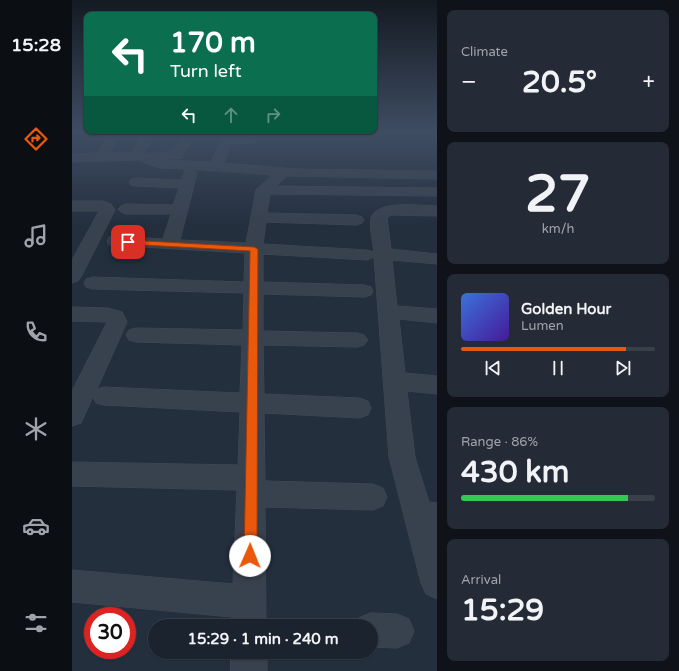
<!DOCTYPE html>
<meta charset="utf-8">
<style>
body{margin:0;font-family:"Varela Round",sans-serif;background:#242b36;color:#f1f3f6;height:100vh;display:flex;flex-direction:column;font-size:15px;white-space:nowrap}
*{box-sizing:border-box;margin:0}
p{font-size:13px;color:#a0a4aa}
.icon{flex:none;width:22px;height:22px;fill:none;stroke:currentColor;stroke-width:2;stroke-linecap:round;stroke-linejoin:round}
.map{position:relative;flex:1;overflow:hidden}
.side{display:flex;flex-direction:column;gap:10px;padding:10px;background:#0f1319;width:242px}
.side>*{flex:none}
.hud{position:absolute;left:12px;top:12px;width:293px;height:122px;border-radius:8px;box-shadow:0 1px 3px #0004,0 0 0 1px #39404a;background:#0b6e4f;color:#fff;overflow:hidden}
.speed{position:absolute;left:12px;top:607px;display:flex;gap:8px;font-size:20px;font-weight:700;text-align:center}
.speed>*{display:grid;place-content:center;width:52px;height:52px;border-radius:50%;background:#1b232e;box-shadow:0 1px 3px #0004,0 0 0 1px #39404a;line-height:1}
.speed .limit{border:6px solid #d22;background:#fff;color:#111}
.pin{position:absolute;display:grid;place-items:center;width:34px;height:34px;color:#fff;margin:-17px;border-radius:8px;box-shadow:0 2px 6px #0006}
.me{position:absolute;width:44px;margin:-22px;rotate:1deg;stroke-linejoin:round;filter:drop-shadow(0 0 3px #0008)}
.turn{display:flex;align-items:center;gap:14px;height:84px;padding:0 20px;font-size:18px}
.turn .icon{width:52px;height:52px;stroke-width:2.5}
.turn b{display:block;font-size:28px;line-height:34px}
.lanes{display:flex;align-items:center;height:38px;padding:0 20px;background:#0003;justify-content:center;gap:20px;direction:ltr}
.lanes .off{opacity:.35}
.big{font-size:30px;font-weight:700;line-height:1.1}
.side .tile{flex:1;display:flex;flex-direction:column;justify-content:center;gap:6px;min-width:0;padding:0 14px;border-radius:8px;background:#242b36}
.side .dial{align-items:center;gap:0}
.dial b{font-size:52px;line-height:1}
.song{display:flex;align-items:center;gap:12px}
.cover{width:48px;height:48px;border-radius:6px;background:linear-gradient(135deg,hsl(220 70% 55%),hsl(260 70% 35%))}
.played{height:4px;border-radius:2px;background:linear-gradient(90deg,#ea580c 85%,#39404a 85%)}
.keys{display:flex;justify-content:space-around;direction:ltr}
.heat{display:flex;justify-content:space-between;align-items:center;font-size:22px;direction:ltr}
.charge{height:6px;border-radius:3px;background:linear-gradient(90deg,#34c759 86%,#39404a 0)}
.trip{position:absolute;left:76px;top:619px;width:230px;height:40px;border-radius:20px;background:#1b232e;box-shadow:0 1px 3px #0004,0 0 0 1px #39404a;font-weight:700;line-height:40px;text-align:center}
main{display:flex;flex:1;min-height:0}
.menu{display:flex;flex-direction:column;width:72px;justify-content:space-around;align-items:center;background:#0b0e12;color:#a0a4aa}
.menu .icon{width:28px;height:28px}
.menu .selected{color:#ea580c}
.menu b{font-size:18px;color:#f1f3f6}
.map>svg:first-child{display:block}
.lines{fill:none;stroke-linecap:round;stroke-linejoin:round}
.minor-casing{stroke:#414a57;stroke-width:1}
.minor{fill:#38414e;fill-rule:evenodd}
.route{fill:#ea580c;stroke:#983908}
</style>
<main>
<nav class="menu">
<b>15:28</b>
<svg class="icon selected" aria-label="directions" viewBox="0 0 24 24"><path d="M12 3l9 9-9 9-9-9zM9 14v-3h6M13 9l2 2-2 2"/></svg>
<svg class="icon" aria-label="music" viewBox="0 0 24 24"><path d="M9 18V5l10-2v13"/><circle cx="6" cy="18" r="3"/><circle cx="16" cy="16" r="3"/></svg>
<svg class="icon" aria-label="phone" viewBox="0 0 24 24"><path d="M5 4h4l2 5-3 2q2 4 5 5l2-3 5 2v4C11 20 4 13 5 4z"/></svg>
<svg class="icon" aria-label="climate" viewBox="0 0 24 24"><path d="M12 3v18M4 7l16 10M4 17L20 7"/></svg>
<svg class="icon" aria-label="car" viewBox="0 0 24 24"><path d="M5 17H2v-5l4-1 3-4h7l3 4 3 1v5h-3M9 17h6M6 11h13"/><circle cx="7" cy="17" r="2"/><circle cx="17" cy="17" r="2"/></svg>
<svg class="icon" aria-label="filters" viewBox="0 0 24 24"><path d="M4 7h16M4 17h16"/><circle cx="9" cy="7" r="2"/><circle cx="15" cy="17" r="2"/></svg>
</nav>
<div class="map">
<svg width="365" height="671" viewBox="0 0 365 671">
<rect width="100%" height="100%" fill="#242f3e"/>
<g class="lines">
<g class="minor-casing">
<g id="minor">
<path d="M37,132H49L38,153L61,152L70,132H82L73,154C78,154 94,152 101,151L109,139H117L119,142L110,158L88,160L139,162L150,138L178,136L182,137L184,140L182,143L159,144L152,163L224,169L365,171V179L215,176L204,186L365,188V196L198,194L195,213L284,215L290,217L292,220L290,223L284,225L194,222L191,244L295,250L302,252C301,243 297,226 299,218C304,199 350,206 365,206V216L319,215L315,218L319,249L365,254V264L320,260L325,306L365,309V323L327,319L333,373L365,376V394L335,391L343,457L357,502L365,503V599L354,594L349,583L317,457L302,257L295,260L191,254V282L292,285L299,287L301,291L299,295L292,297L191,294V331L285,333L292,335L296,340L292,345L285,347L191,345L192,394L287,398L296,401L299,408L296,415L287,418L192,413L193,481L301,484L311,488L315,497L311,506L301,510L193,507L194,626H160V617L0,602V570L161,584L165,490L0,486V462L166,465L168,412L32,405L24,403L21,397L9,423L0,426V391L35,322L0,321V307L36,308L50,312L55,322L25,389L32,387L168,393L170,345L64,342L57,340L54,335L57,330L64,328L171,330L172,293L21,289L14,287L12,283L14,279L21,277L172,282L173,253L37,245L35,241L37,237L43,236L91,239L99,214H54L49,212L46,209L49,206L54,204L101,205L107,188L64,186L59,185L57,182L59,179L64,178L109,180L113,170L117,169L87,168L66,160L0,162V154L26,153ZM120,169L200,175L184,190L174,243L108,240L125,173Z"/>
<polygon points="0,201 30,201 39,204 43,210 9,277 6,281 0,283 0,260 27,211 0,211"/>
<polygon points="299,613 325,614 337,619 342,631 337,643 325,648 299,647 299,626 284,626 287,618"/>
<rect x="159" y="652" width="36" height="19"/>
</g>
</g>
<use href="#minor" class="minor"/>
</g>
<linearGradient id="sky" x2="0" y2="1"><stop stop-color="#141a22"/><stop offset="0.59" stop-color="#3f4d63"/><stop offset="1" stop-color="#3f4d63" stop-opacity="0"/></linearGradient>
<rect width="365" height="225" fill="url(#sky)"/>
<polygon class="route" points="56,240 182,247 186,249 185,556 183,560 178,562 174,560 172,556 178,251 54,244 54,241"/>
</svg>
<div class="speed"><div class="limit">30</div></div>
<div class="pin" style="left:56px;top:242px;background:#d93025"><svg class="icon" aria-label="arrive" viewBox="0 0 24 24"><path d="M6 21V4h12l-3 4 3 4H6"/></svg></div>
<svg class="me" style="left:178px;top:556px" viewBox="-20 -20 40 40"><circle r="19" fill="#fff"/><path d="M0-13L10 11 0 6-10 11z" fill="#ea580c"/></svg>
<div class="trip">15:29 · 1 min · 240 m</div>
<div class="hud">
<div class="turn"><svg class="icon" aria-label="left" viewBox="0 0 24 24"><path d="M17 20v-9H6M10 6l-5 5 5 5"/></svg><div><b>170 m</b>Turn left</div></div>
<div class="lanes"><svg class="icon" aria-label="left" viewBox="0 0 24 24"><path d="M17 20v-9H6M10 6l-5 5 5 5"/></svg><svg class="icon off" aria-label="ahead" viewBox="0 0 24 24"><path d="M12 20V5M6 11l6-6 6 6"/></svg><svg class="icon off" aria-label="right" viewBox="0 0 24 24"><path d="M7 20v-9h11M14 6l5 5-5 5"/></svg></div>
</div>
</div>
<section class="side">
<div class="tile"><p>Climate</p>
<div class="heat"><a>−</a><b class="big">20.5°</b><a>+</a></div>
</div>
<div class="tile dial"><b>27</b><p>km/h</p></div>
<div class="tile">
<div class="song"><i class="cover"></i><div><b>Golden Hour</b><p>Lumen</p></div></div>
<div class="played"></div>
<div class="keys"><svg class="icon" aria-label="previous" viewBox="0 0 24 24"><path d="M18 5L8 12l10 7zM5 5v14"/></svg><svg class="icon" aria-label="pause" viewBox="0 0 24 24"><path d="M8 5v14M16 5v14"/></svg><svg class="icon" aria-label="next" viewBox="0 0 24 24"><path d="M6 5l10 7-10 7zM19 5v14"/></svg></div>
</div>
<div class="tile"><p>Range · 86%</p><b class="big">430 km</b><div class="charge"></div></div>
<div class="tile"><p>Arrival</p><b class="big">15:29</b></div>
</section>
</main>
